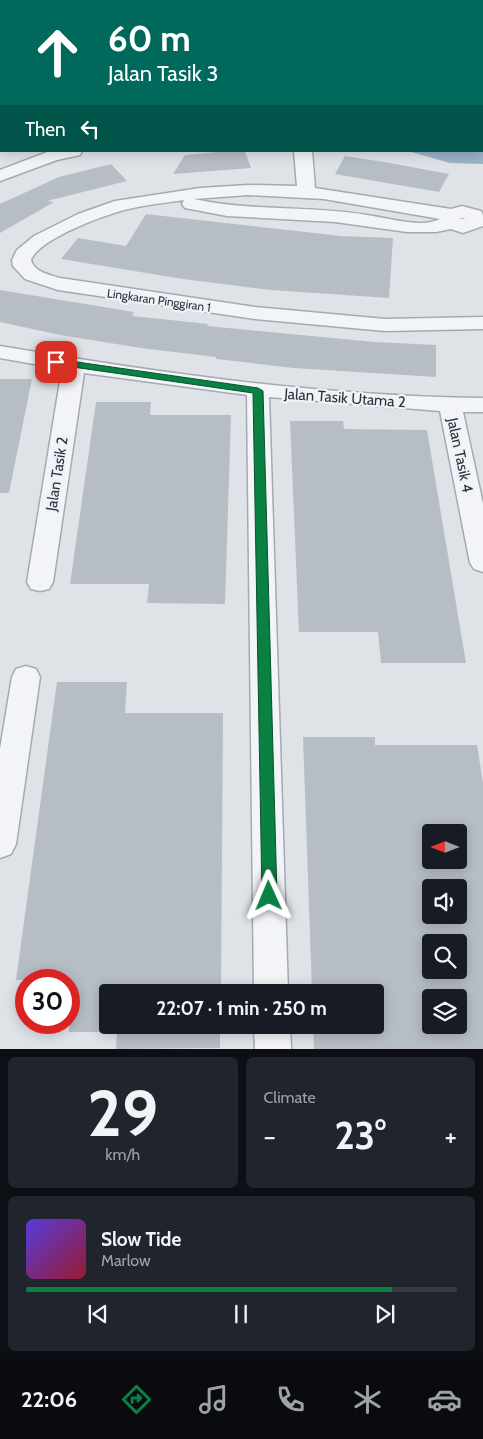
<!DOCTYPE html>
<meta charset="utf-8">
<style>
body{margin:0;font-family:Cabin,sans-serif;background:#20242c;color:#f1f3f6;height:100vh;display:flex;flex-direction:column;font-size:19px;white-space:nowrap}
*{box-sizing:border-box;margin:0}
p{font-size:16px;color:#9ea1a6}
.icon{flex:none;width:28px;height:28px;fill:none;stroke:currentColor;stroke-width:2;stroke-linecap:round;stroke-linejoin:round}
.map{position:relative;height:1049px;overflow:hidden}
.details{display:flex;flex-direction:column;gap:8px;padding:8px;background:#0d0f14;flex:1}
.details>*{flex:none}
.top-card{position:absolute;left:0px;top:0px;width:484px;height:152px;box-shadow:0 2px 12px #0003;background:#00695c;color:#fff;overflow:hidden}
.needle{width:32px;rotate:270deg}
.controls{position:absolute;left:422px;top:824px;display:grid;gap:10px}
.controls a{display:grid;place-items:center;width:45px;height:45px;border-radius:5px;background:#171b24;box-shadow:0 2px 12px #0003;font-size:25px}
.speed{position:absolute;left:15px;top:969px;display:flex;gap:10px;font-size:25px;font-weight:700;text-align:center}
.speed>*{display:grid;place-content:center;width:65px;height:65px;border-radius:50%;background:#171b24;box-shadow:0 2px 12px #0003;line-height:1}
.speed .limit{border:8px solid #d22;background:#fff;color:#111}
.pin{position:absolute;display:grid;place-items:center;width:42px;height:42px;color:#fff;margin:-21px;border-radius:10px;box-shadow:0 2px 8px #0006}
.me{position:absolute;width:55px;margin:-28px;rotate:359deg;stroke-linejoin:round;filter:drop-shadow(0 0 4px #0008)}
.turn{display:flex;align-items:center;gap:18px;height:105px;padding:0 25px;font-size:22px}
.turn .icon{width:65px;height:65px;stroke-width:2.5}
.turn b{display:block;font-size:35px;line-height:42px}
.then{display:flex;align-items:center;height:48px;padding:0 25px;background:#0003;gap:10px;font-size:19px}
.big{font-size:38px;font-weight:700;line-height:1.1}
.details .card{flex:1;display:flex;flex-direction:column;justify-content:center;gap:8px;min-width:0;padding:0 18px;border-radius:8px;background:#20242c}
.details .dial{align-items:center;gap:0}
.dial b{font-size:65px;line-height:1}
.song{display:flex;align-items:center;gap:15px}
.cover{width:60px;height:60px;border-radius:8px;background:linear-gradient(135deg,hsl(250 70% 55%),hsl(350 70% 35%))}
.played{height:5px;border-radius:2px;background:linear-gradient(90deg,#0b8043 85%,#363941 85%)}
.keys{display:flex;justify-content:space-around;direction:ltr}
.heat{display:flex;justify-content:space-between;align-items:center;font-size:28px;direction:ltr}
.details .tiles{flex:1;display:grid;gap:8px;grid-template-columns:1fr 1fr}
.card:last-child{grid-column:span 2}
.trip{position:absolute;left:99px;top:984px;width:285px;height:50px;border-radius:5px;background:#171b24;box-shadow:0 2px 12px #0003;font-weight:700;line-height:50px;text-align:center}
.tabs{display:flex;height:80px;justify-content:space-around;align-items:center;background:#090b0e;color:#9ea1a6}
.tabs .icon{width:35px;height:35px}
.tabs .on{color:#0b8043}
.tabs b{font-size:22px;color:#f1f3f6}
.map>svg:first-child{display:block}
.water{fill:#9bb3c8}
.building{fill:#b7bdc5;fill-rule:evenodd}
.lines{fill:none;stroke-linecap:round;stroke-linejoin:round}
.minor-casing{stroke:#a4aab2;stroke-width:3}
.minor{fill:#f2f4f7;fill-rule:evenodd}
.route{fill:#0b8043;stroke:#07532c}
.labels{text-anchor:middle;dominant-baseline:central;stroke-width:4.5;stroke-linejoin:round;paint-order:stroke}
.far-street-label{font-size:12px;fill:#28323f;stroke:#eff2f6}
.street-label{font-size:15px;fill:#28323f;stroke:#eff2f6}
</style>
<div class="map">
<svg width="483" height="1049" viewBox="0 0 483 1049">
<rect width="100%" height="100%" fill="#dfe3e8"/>
<polygon class="water" points="255,0 483,0 483,164 450,163 408,151 482,151 482,1"/>
<g class="building">
<polygon points="229,151 245,151 251,168 173,174 185,155"/>
<polygon points="345,156 390,163 449,174 439,192 335,174"/>
<polygon points="111,164 127,181 47,201 54,202 0,233 0,204 59,177"/>
<polygon points="146,214 341,236 393,238 389,298 271,290 183,279 61,259 78,238 126,246"/>
<polygon points="0,290 134,312 132,316 208,324 207,326 374,342 436,345 436,377 294,368 216,359 216,357 141,348 60,335 0,322"/>
<polygon points="0,379 32,379 9,493 0,493"/>
<polygon points="96,402 151,402 150,415 231,415 225,604 147,603 149,584 70,584"/>
<polygon points="290,421 343,421 344,429 427,430 466,663 381,663 378,632 299,632"/>
<polygon points="57,682 127,682 125,713 223,713 221,992 108,992 108,1025 220,1025 220,1048 116,1049 117,1032 69,1032 69,980 16,980"/>
<path d="M303,737H375V745H477L483,783V1049H314L313,1025H375V992H312ZM431,832H459V860H431ZM431,888H459V915H431ZM431,942H459V970H431ZM431,998H459V1025H431Z"/>
</g>
<g class="lines">
<g class="minor-casing">
<g id="minor">
<rect x="0" y="36" width="1" height="9"/>
<rect x="0" y="114" width="1" height="10"/>
<polygon points="50,151 82,151 80,155 57,160 0,181 0,170"/>
<path d="M294,151H312L315,188L451,209L462,206L481,211L483,215V226L463,233L451,229L436,232H407L335,222L227,216L185,208L182,204L184,200C164,203 144,205 124,210C102,216 39,239 31,260C34,272 50,275 60,278L255,307L385,319L483,317V329L385,331L255,319L58,290L25,279L13,266L12,260L17,250L34,236L78,214L115,201L200,188L248,185L297,186ZM248,195L324,199L440,219C423,228 392,219 373,216C314,205 253,212 194,199ZM462,218L466,219H467H459Z"/>
<path d="M0,346C159,373 321,396 483,398V412H463L483,504V572L474,569L470,563L440,411L269,397L288,992H254L247,395L84,373L53,582L49,589L40,591L31,589L27,582L62,369L0,358Z"/>
<polygon points="26,666 36,669 40,677 16,844 11,854 0,858 0,749 12,677 16,669"/>
<polygon points="254,1025 290,1025 291,1049 255,1049"/>
</g>
</g>
<use href="#minor" class="minor"/>
</g>
<polygon class="route" points="56,359 258,388 263,391 277,896 274,901 269,903 264,901 262,896 253,393 52,364 52,360"/>
<g class="labels">
<g class="far-street-label">
<text transform="translate(159 300) rotate(8)">Lingkaran Pinggiran 1</text>
</g>
<g class="street-label">
<text transform="translate(345 398) rotate(4)">Jalan Tasik Utama 2</text>
<text transform="translate(460 455) rotate(78)">Jalan Tasik 4</text>
<text transform="translate(57 474) rotate(-81)">Jalan Tasik 2</text>
</g>
</g>
</svg>
<div class="controls">
<a><svg class="needle" viewBox="-14 -14 28 28"><path d="M0-13l5 13h-10z" fill="#e53935"/><path d="M0 13l5-13h-10z" fill="#9ea1a6"/></svg></a>
<a><svg class="icon" aria-label="sound" viewBox="0 0 24 24"><path d="M4 9h4l5-4v14l-5-4H4zM17 9q2 3 0 6"/></svg></a>
<a><svg class="icon" aria-label="search" viewBox="0 0 24 24"><circle cx="10" cy="10" r="6"/><path d="M15 15l6 6"/></svg></a>
<a><svg class="icon" aria-label="layers" viewBox="0 0 24 24"><path d="M12 4l9 5-9 5-9-5zM3 14l9 5 9-5"/></svg></a>
</div>
<div class="speed"><div class="limit">30</div></div>
<div class="pin" style="left:56px;top:362px;background:#d93025"><svg class="icon" aria-label="arrive" viewBox="0 0 24 24"><path d="M6 21V4h12l-3 4 3 4H6"/></svg></div>
<svg class="me" style="left:269px;top:896px" viewBox="-20 -20 40 40"><path d="M0-17L14 15 0 8-14 15z" fill="#0b8043" stroke="#fff" stroke-width="4"/></svg>
<div class="trip">22:07 · 1 min · 250 m</div>
<div class="top-card">
<div class="turn"><svg class="icon" aria-label="ahead" viewBox="0 0 24 24"><path d="M12 20V5M6 11l6-6 6 6"/></svg><div><b>60 m</b>Jalan Tasik 3</div></div>
<div class="then">Then<svg class="icon" aria-label="left" viewBox="0 0 24 24"><path d="M17 20v-9H6M10 6l-5 5 5 5"/></svg></div>
</div>
</div>
<section class="details">
<div class="tiles">
<div class="card dial"><b>29</b><p>km/h</p></div>
<div class="card"><p>Climate</p>
<div class="heat"><a>−</a><b class="big">23°</b><a>+</a></div>
</div>
<div class="card">
<div class="song"><i class="cover"></i><div><b>Slow Tide</b><p>Marlow</p></div></div>
<div class="played"></div>
<div class="keys"><svg class="icon" aria-label="previous" viewBox="0 0 24 24"><path d="M18 5L8 12l10 7zM5 5v14"/></svg><svg class="icon" aria-label="pause" viewBox="0 0 24 24"><path d="M8 5v14M16 5v14"/></svg><svg class="icon" aria-label="next" viewBox="0 0 24 24"><path d="M6 5l10 7-10 7zM19 5v14"/></svg></div>
</div>
</div>
</section>
<nav class="tabs">
<b>22:06</b>
<svg class="icon on" aria-label="directions" viewBox="0 0 24 24"><path d="M12 3l9 9-9 9-9-9zM9 14v-3h6M13 9l2 2-2 2"/></svg>
<svg class="icon" aria-label="music" viewBox="0 0 24 24"><path d="M9 18V5l10-2v13"/><circle cx="6" cy="18" r="3"/><circle cx="16" cy="16" r="3"/></svg>
<svg class="icon" aria-label="phone" viewBox="0 0 24 24"><path d="M5 4h4l2 5-3 2q2 4 5 5l2-3 5 2v4C11 20 4 13 5 4z"/></svg>
<svg class="icon" aria-label="climate" viewBox="0 0 24 24"><path d="M12 3v18M4 7l16 10M4 17L20 7"/></svg>
<svg class="icon" aria-label="car" viewBox="0 0 24 24"><path d="M5 17H2v-5l4-1 3-4h7l3 4 3 1v5h-3M9 17h6M6 11h13"/><circle cx="7" cy="17" r="2"/><circle cx="17" cy="17" r="2"/></svg>
</nav>
